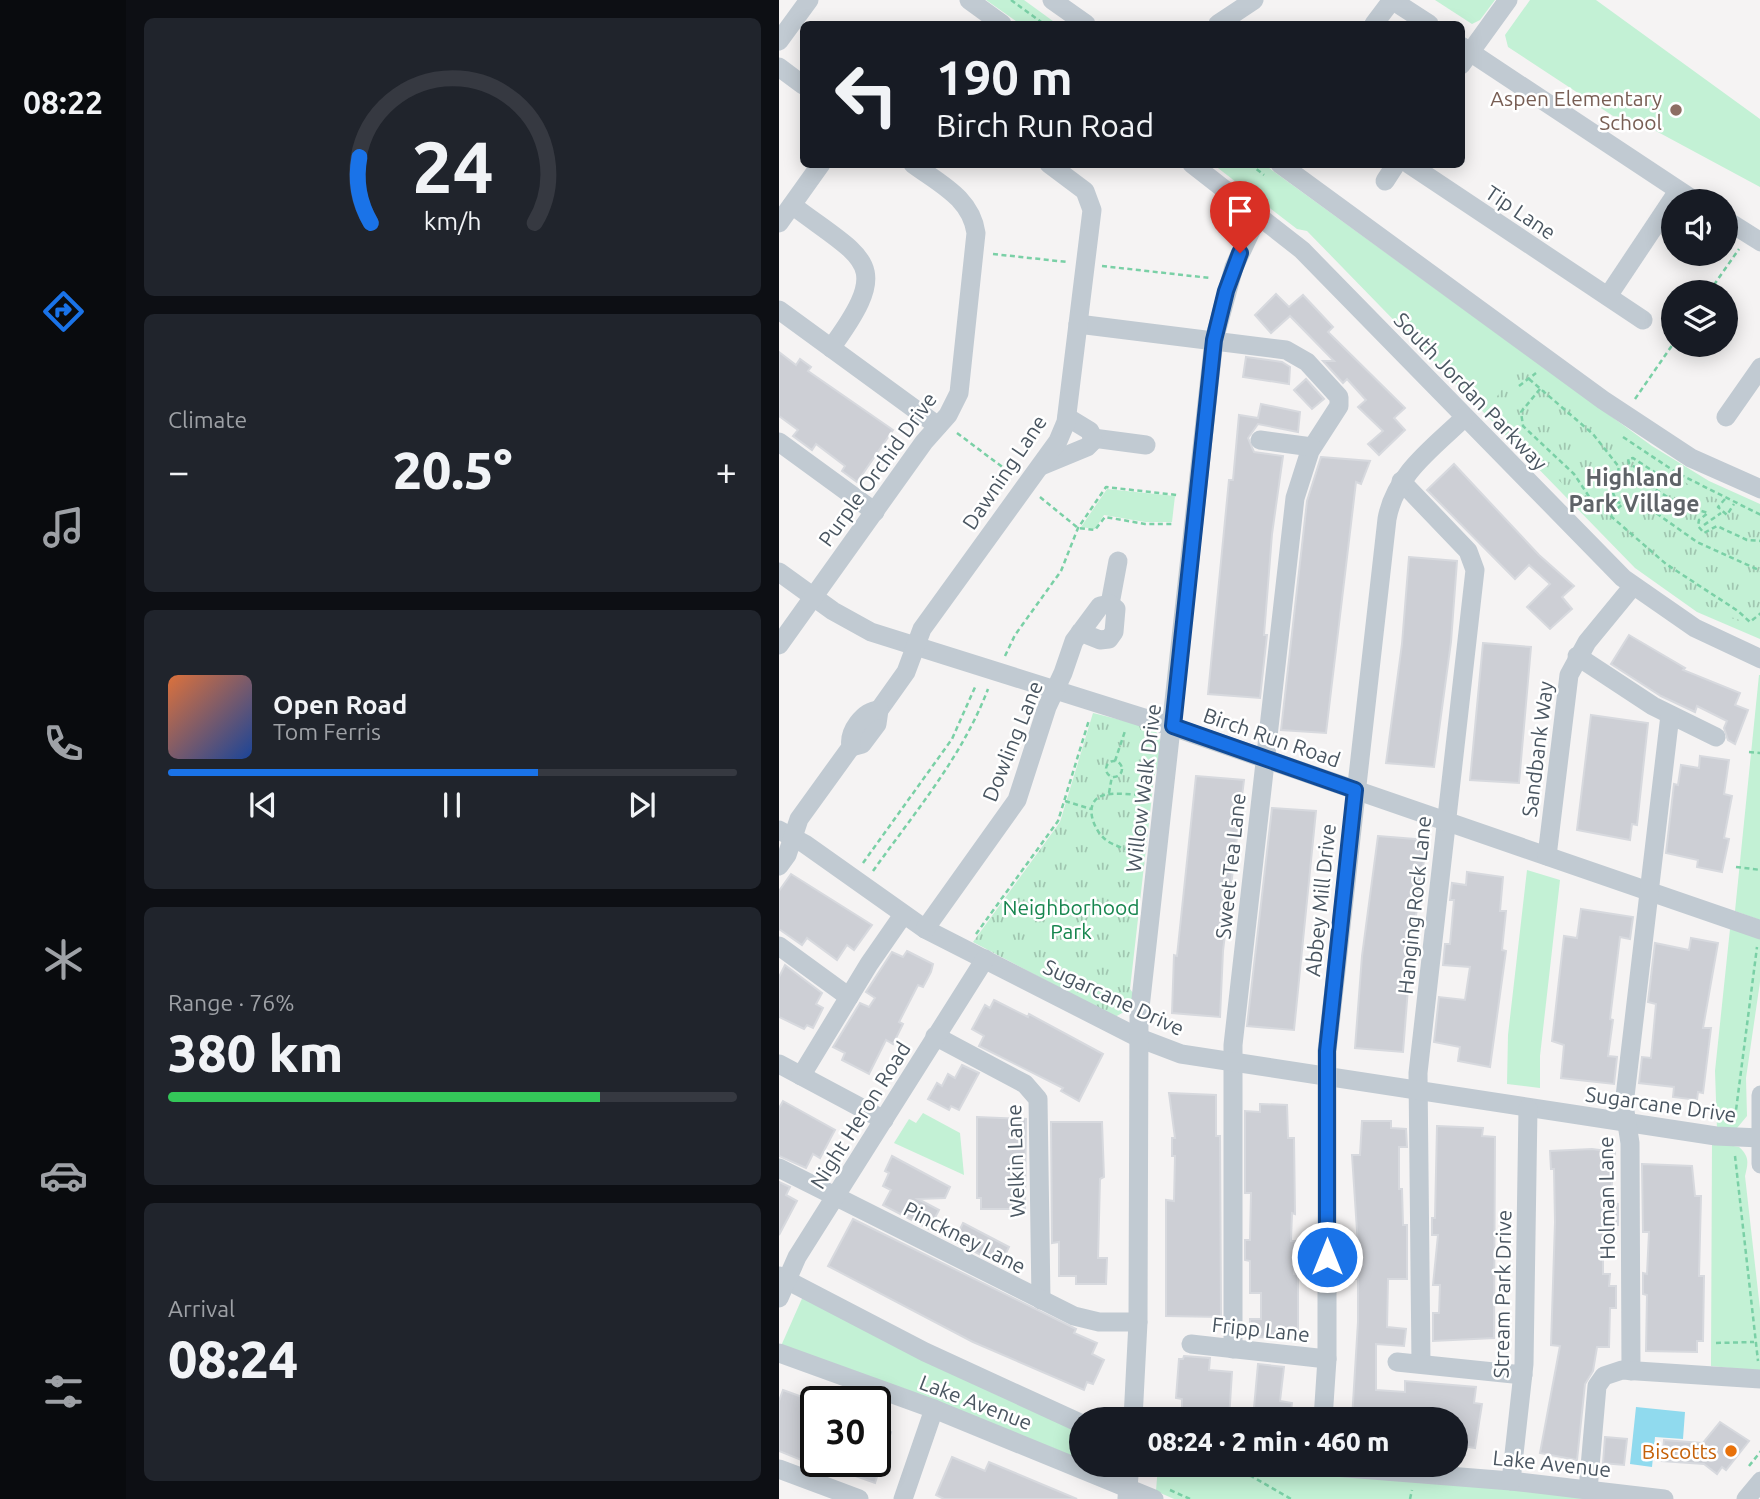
<!DOCTYPE html>
<meta charset="utf-8">
<style>
body{margin:0;font-family:Ubuntu,sans-serif;background:#20242c;color:#f1f3f6;height:100vh;display:flex;flex-direction:column;font-size:26px;white-space:nowrap}
*{box-sizing:border-box;margin:0}
p{font-size:23px;color:#9ea1a6}
.icon{flex:none;width:38px;height:38px;fill:none;stroke:currentColor;stroke-width:2;stroke-linecap:round;stroke-linejoin:round}
.map{position:relative;flex:1;overflow:hidden}
.side{display:flex;flex-direction:column;gap:18px;padding:18px;background:#0d0f14;width:653px}
.side>*{flex:none}
.guide{position:absolute;left:21px;top:21px;width:665px;height:147px;border-radius:10px;box-shadow:0 4px 18px #0003;background:#171b24;color:#f1f3f6;overflow:hidden}
.controls{position:absolute;left:882px;top:189px;display:grid;gap:14px}
.controls a{display:grid;place-items:center;width:77px;height:77px;border-radius:50%;background:#171b24;box-shadow:0 4px 18px #0003;font-size:35px}
.speed{position:absolute;left:21px;top:1386px;display:flex;gap:14px;font-size:35px;font-weight:700;text-align:center}
.speed>*{display:grid;place-content:center;width:91px;height:91px;border-radius:50%;background:#171b24;box-shadow:0 4px 18px #0003;line-height:1}
.speed .limit{border:4px solid #111;border-radius:10px;background:#fff;color:#111}
.pin{position:absolute;display:grid;place-items:center;width:60px;height:60px;color:#fff;margin:-72px -30px;border-radius:50% 50% 50% 0;rotate:-45deg;box-shadow:0 0 7px #0007}
.pin .icon{rotate:45deg}
.me{position:absolute;width:77px;margin:-38px;rotate:0deg;stroke-linejoin:round;filter:drop-shadow(0 0 5px #0008)}
.turn{display:flex;align-items:center;gap:24px;height:147px;padding:0 21px;font-size:32px}
.turn .icon{width:91px;height:91px;stroke-width:2.5}
.turn b{display:block;font-size:49px;line-height:60px}
.big{font-size:52px;font-weight:800;line-height:1.1}
.side .card{flex:1;display:flex;flex-direction:column;justify-content:center;gap:10px;min-width:0;padding:0 24px;border-radius:10px;background:#20242c}
.side .dial{align-items:center;gap:0}
.dial svg{height:182px;overflow:visible;fill:none;stroke:#363941;stroke-width:7;stroke-linecap:round;text-anchor:middle}
.dial text{fill:#f1f3f6;stroke:none}
.song{display:flex;align-items:center;gap:21px}
.cover{width:84px;height:84px;border-radius:10px;background:linear-gradient(135deg,hsl(20 70% 55%),hsl(220 70% 35%))}
.played{height:7px;border-radius:4px;background:linear-gradient(90deg,#1a73e8 65%,#363941 65%)}
.keys{display:flex;justify-content:space-around;direction:ltr}
.heat{display:flex;justify-content:space-between;align-items:center;font-size:38px;direction:ltr}
.charge{height:10px;border-radius:5px;background:linear-gradient(90deg,#34c759 76%,#363941 0)}
.trip{position:absolute;left:290px;top:1407px;width:399px;height:70px;border-radius:35px;background:#171b24;box-shadow:0 4px 18px #0003;font-weight:800;line-height:70px;text-align:center}
main{display:flex;flex:1;min-height:0}
.tab-bar{display:flex;flex-direction:column;width:126px;justify-content:space-around;align-items:center;background:#090b0e;color:#9ea1a6}
.tab-bar .icon{width:49px;height:49px}
.tab-bar .active{color:#1a73e8}
.tab-bar b{font-size:32px;color:#f1f3f6}
.map>svg:first-child{display:block}
.grass{fill:#c3f1d5}
.park{fill:url(#park-tufts)}
.water{fill:#90daee}
.building{fill:#cdcfd5;stroke:#d7d9de;stroke-width:2}
.lines{fill:none;stroke-linecap:round;stroke-linejoin:round}
.path{stroke:#7ad0a6;stroke-width:2.5;stroke-dasharray:5 3.5;stroke-linecap:butt}
.minor{stroke:#c1cad2;stroke-width:19}
.route-casing{stroke:#114b97;stroke-width:18}
.route{stroke:#1a73e8;stroke-width:12}
.education-dot{fill:#8d6e63;stroke:#fff;stroke-width:2.5}
.food-dot{fill:#e8710a;stroke:#fff;stroke-width:2.5}
.labels{text-anchor:middle;dominant-baseline:central;stroke-width:5;stroke-linejoin:round;paint-order:stroke}
.education-label{font-size:21px;fill:#785e54;stroke:#fff;text-anchor:end}
.street-label{font-size:21px;fill:#4a5661;stroke:#fff}
.park-label{font-size:21px;fill:#17864f;stroke:#fff}
.food-label{font-size:21px;fill:#c56008;stroke:#fff;text-anchor:end}
.neighbourhood-label{font-size:23px;font-weight:bold;fill:#5f6368;stroke:#fff}
</style>
<main>
<nav class="tab-bar">
<b>08:22</b>
<svg class="icon active" aria-label="directions" viewBox="0 0 24 24"><path d="M12 3l9 9-9 9-9-9zM9 14v-3h6M13 9l2 2-2 2"/></svg>
<svg class="icon" aria-label="music" viewBox="0 0 24 24"><path d="M9 18V5l10-2v13"/><circle cx="6" cy="18" r="3"/><circle cx="16" cy="16" r="3"/></svg>
<svg class="icon" aria-label="phone" viewBox="0 0 24 24"><path d="M5 4h4l2 5-3 2q2 4 5 5l2-3 5 2v4C11 20 4 13 5 4z"/></svg>
<svg class="icon" aria-label="climate" viewBox="0 0 24 24"><path d="M12 3v18M4 7l16 10M4 17L20 7"/></svg>
<svg class="icon" aria-label="car" viewBox="0 0 24 24"><path d="M5 17H2v-5l4-1 3-4h7l3 4 3 1v5h-3M9 17h6M6 11h13"/><circle cx="7" cy="17" r="2"/><circle cx="17" cy="17" r="2"/></svg>
<svg class="icon" aria-label="filters" viewBox="0 0 24 24"><path d="M4 7h16M4 17h16"/><circle cx="9" cy="7" r="2"/><circle cx="15" cy="17" r="2"/></svg>
</nav>
<section class="side">
<div class="card dial"><svg viewBox="0 0 100 80">
<path d="M14 69A42 42 0 1 1 86 69"/>
<path d="M14 69A42 42 0 0 1 9 40" stroke="#1a73e8"/>
<text x="50" y="56" font-size="32" font-weight="700">24</text>
<text x="50" y="72" font-size="11">km/h</text>
</svg></div>
<div class="card"><p>Climate</p>
<div class="heat"><a>−</a><b class="big">20.5°</b><a>+</a></div>
</div>
<div class="card">
<div class="song"><i class="cover"></i><div><b>Open Road</b><p>Tom Ferris</p></div></div>
<div class="played"></div>
<div class="keys"><svg class="icon" aria-label="previous" viewBox="0 0 24 24"><path d="M18 5L8 12l10 7zM5 5v14"/></svg><svg class="icon" aria-label="pause" viewBox="0 0 24 24"><path d="M8 5v14M16 5v14"/></svg><svg class="icon" aria-label="next" viewBox="0 0 24 24"><path d="M6 5l10 7-10 7zM19 5v14"/></svg></div>
</div>
<div class="card"><p>Range · 76%</p><b class="big">380 km</b><div class="charge"></div></div>
<div class="card"><p>Arrival</p><b class="big">08:24</b></div>
</section>
<div class="map">
<svg width="982" height="1499" viewBox="0 0 982 1499">
<defs>
<pattern id="park-tufts" width="24" height="20" patternUnits="userSpaceOnUse" patternTransform="scale(1.75)"><rect width="24" height="20" fill="#c3f1d5"/><path d="M3 7l-1-3M5 7V3M7 7l1-3M15 17l-1-3M17 17v-4M19 17l1-3" fill="none" stroke="#a0c6b0"/></pattern>
</defs>
<rect width="100%" height="100%" fill="#f5f3f3"/>
<g class="grass">
<polygon points="207,0 245,0 278,24 241,24"/>
<polygon points="656,0 716,0 701,20 693,24"/>
<polygon points="751,0 817,0 981,119 981,187 864,124 834,116 729,47 726,35"/>
<polygon points="435,165 486,165 873,446 930,481 981,504 981,639 918,612 856,568 528,231 518,229"/>
<polygon points="328,489 396,496 393,522 366,522 325,515 316,529 302,527"/>
<polygon points="980,675 982,675 981,920 956,911"/>
<polygon points="748,870 781,880 761,1056 761,1088 728,1084 729,1035"/>
<polygon points="951,929 981,936 981,982 967,1078 968,1116 958,1128 938,1129 936,1071"/>
<polygon points="144,1113 181,1133 185,1175 115,1143 130,1119 137,1123"/>
<path d="M933,1142L960,1147C971,1157 969,1163 966,1176L981,1309V1371L932,1366Z"/>
<polygon points="25,1294 303,1429 303,1461 2,1346"/>
<polygon points="379,1465 497,1465 845,1499 395,1499 377,1491"/>
</g>
<g class="park">
<path d="M739,366L858,452L920,491L981,518V628C875,599 785,484 712,405Z"/>
<path d="M314,713L374,728C389,743 379,761 375,778L351,989L354,993L352,1008L336,1017L194,942L281,822Z"/>
</g>
<polygon class="water" points="857,1407 906,1412 904,1439 876,1437 873,1467 851,1464"/>
<g class="building">
<polygon points="497,294 510,307 524,295 554,327 549,332 626,408 615,418 626,430 600,455 589,444 604,431 579,407 587,400 568,379 564,383 544,361 555,361 511,316 492,333 476,315"/>
<polygon points="0,352 17,365 21,359 32,367 29,371 114,430 78,482 63,471 66,466 37,444 33,450 14,436 19,430 0,416"/>
<polygon points="467,357 503,362 511,367 510,384 464,377"/>
<polygon points="527,379 545,399 533,409 515,390"/>
<polygon points="482,404 521,412 519,432 479,424 469,438 475,452 504,456 493,534 485,635 488,635 481,698 429,694 450,480 454,480 460,415 479,418"/>
<polygon points="542,457 591,461 582,484 577,482 547,733 502,730 528,501"/>
<polygon points="675,464 760,555 795,586 783,597 793,609 771,629 748,607 771,584 750,565 736,579 648,490"/>
<polygon points="630,557 678,561 672,642 655,767 607,763 623,644"/>
<polygon points="850,635 906,668 904,670 961,693 956,705 969,710 956,744 949,740 945,728 948,721 918,706 916,712 882,696 832,664"/>
<polygon points="704,643 752,647 740,783 691,780"/>
<polygon points="812,715 869,723 858,825 853,824 851,840 798,830"/>
<polygon points="921,756 950,760 945,794 953,796 945,838 950,839 943,872 918,867 919,860 887,853 895,784 899,785 902,765 920,768"/>
<polygon points="417,776 465,780 444,951 441,1017 393,1013 395,955 398,956"/>
<polygon points="493,808 537,811 515,1030 468,1026"/>
<polygon points="599,836 648,840 632,950 624,1052 576,1048 583,956"/>
<polygon points="688,872 724,877 721,911 727,911 723,950 727,951 711,1067 679,1061 681,1047 655,1042 660,997 686,1000 691,967 664,965 666,944 671,944 675,900 671,900 673,883 687,885"/>
<polygon points="12,874 93,925 75,950 68,945 58,960 28,938 23,945 0,929 0,891"/>
<polygon points="802,909 854,917 851,939 841,937 831,1019 834,1020 829,1056 838,1057 835,1084 782,1078 785,1045 773,1041 785,936 798,938"/>
<polygon points="912,938 939,943 924,1028 932,1028 924,1093 919,1092 918,1100 894,1097 895,1087 860,1083 863,1057 872,1058 877,1004 869,1002 876,943 910,950"/>
<polygon points="128,951 154,964 152,972 144,987 139,985 120,1022 124,1024 114,1044 107,1040 90,1074 63,1060 66,1053 54,1047 81,1003 90,1007 96,998 87,992 113,952 124,957"/>
<polygon points="6,965 43,993 37,1004 44,1008 34,1028 28,1025 25,1029 0,1017 0,977"/>
<polygon points="215,1000 249,1017 250,1014 324,1054 300,1101 282,1091 284,1088 200,1046 205,1036 193,1029 206,1005 211,1008"/>
<polygon points="183,1065 200,1073 180,1110 172,1106 170,1110 149,1099 158,1083 163,1086 169,1074 176,1078"/>
<polygon points="390,1093 437,1095 437,1136 441,1136 442,1317 387,1316 387,1200 395,1201 396,1156 393,1156 393,1138 396,1138"/>
<polygon points="4,1101 56,1130 41,1158 34,1154 27,1168 0,1156 0,1108"/>
<polygon points="481,1104 508,1105 509,1138 515,1138 516,1214 513,1213 512,1241 516,1241 515,1274 519,1274 519,1338 471,1337 471,1319 482,1319 482,1293 471,1293 471,1261 466,1260 466,1240 471,1240 472,1193 466,1193 466,1111 481,1112"/>
<polygon points="198,1117 247,1119 246,1209 202,1209 202,1198 198,1198"/>
<polygon points="583,1121 612,1121 612,1128 627,1129 628,1147 620,1147 620,1189 623,1189 624,1225 628,1225 628,1279 609,1279 608,1327 627,1329 625,1346 597,1344 597,1390 626,1392 626,1381 697,1387 695,1403 703,1404 696,1448 677,1445 677,1419 573,1419 579,1322 579,1279 576,1279 576,1261 580,1261 573,1155 581,1155"/>
<polygon points="272,1122 323,1122 325,1177 321,1179 319,1258 328,1258 327,1284 297,1284 297,1276 280,1276 280,1242 273,1243"/>
<polygon points="658,1126 704,1128 703,1136 716,1137 715,1338 654,1341 654,1313 660,1313 661,1285 654,1285 659,1235 653,1235 653,1218 656,1218"/>
<polygon points="813,1149 836,1152 831,1203 839,1204 839,1225 824,1224 824,1274 831,1274 830,1286 837,1286 837,1308 831,1308 830,1347 818,1347 814,1371 806,1384 798,1460 761,1453 781,1346 772,1345 776,1222 775,1169 772,1169 771,1151"/>
<polygon points="113,1156 171,1187 166,1198 139,1199 160,1210 150,1229 104,1205 112,1190 104,1186 110,1173 106,1171"/>
<polygon points="863,1164 913,1166 916,1196 922,1196 920,1276 925,1276 924,1341 918,1341 918,1352 867,1351 868,1295 864,1294 864,1273 868,1274 870,1232 864,1232"/>
<polygon points="0,1182 11,1187 7,1195 18,1201 0,1235"/>
<polygon points="74,1219 297,1329 295,1333 318,1343 313,1354 325,1360 314,1384 308,1382 305,1390 194,1342 49,1266"/>
<polygon points="184,1223 230,1247 221,1265 175,1241"/>
<polygon points="405,1356 431,1358 430,1370 453,1372 450,1419 403,1418 403,1399 397,1398 400,1359 404,1359"/>
<polygon points="479,1364 505,1367 501,1401 513,1403 511,1419 474,1419"/>
<polygon points="4,1390 37,1402 37,1466 0,1451 0,1401"/>
<polygon points="941,1422 970,1441 947,1470 943,1467 938,1474 925,1464 883,1461 885,1440 924,1443"/>
<polygon points="96,1426 112,1432 96,1483 40,1463 96,1461"/>
<polygon points="826,1437 848,1439 845,1465 824,1463"/>
<polygon points="173,1457 206,1471 210,1462 298,1499 165,1499 157,1495"/>
</g>
<g class="lines">
<g class="path">
<polyline points="232,0 265,24"/>
<polyline points="471,164 485,175"/>
<polyline points="214,254 288,262"/>
<polyline points="323,266 431,278"/>
<polyline points="930,292 960,249"/>
<polyline points="750,379 814,434 840,467 834,493 838,502 877,513 918,542 982,571"/>
<polyline points="740,386 757,373"/>
<polyline points="761,389 742,412 744,426 795,474 811,498 887,564 959,611 971,622 982,613"/>
<polyline points="856,399 894,344"/>
<polyline points="178,433 234,475"/>
<polyline points="844,437 898,473 982,515"/>
<polyline points="903,476 880,475 854,458 849,459 850,463 867,475 874,488 900,504 929,513 920,520 919,526 925,533 938,526 968,540 982,541"/>
<polyline points="261,497 299,528 316,530 326,517 366,524 395,524"/>
<polyline points="946,499 939,507 948,515 955,504"/>
<polyline points="832,514 845,503"/>
<polyline points="925,525 942,513"/>
<polyline points="226,656 236,635 282,571 299,528 327,487 398,495"/>
<polyline points="970,752 982,753"/>
<polyline points="336,761 346,731"/>
<circle cx="335" cy="769" r="8"/>
<polyline points="330,793 333,776"/>
<polyline points="286,801 312,809"/>
<path d="M358,853C348,849 335,846 327,840C314,830 303,801 325,795C337,792 352,795 364,795"/>
<polyline points="84,863 173,739 197,685"/>
<polyline points="957,867 982,870"/>
<path d="M94,871C136,812 183,757 209,689"/>
<polyline points="197,934 279,821 310,720"/>
<polyline points="956,1118 978,947"/>
<polyline points="956,1156 979,1361"/>
<polyline points="937,1343 975,1342"/>
<polyline points="369,1465 472,1476 512,1499"/>
<polyline points="970,1466 982,1451"/>
<polyline points="391,1490 411,1499"/>
<polyline points="631,1499 633,1490"/>
</g>
<g class="minor">
<polyline points="190,0 223,24"/>
<polyline points="273,0 307,24"/>
<polyline points="613,0 650,24"/>
<polyline points="439,24 475,0"/>
<polyline points="595,24 613,0"/>
<polyline points="0,41 30,0"/>
<polyline points="682,46 916,201"/>
<polyline points="682,65 729,0"/>
<polyline points="0,67 24,85"/>
<polyline points="413,164 523,250 844,578 916,628 982,659"/>
<polyline points="501,164 824,400 912,458 982,489"/>
<polyline points="630,164 864,320"/>
<polyline points="606,181 617,164"/>
<path d="M13,205C87,261 115,262 52,348"/>
<polyline points="947,220 982,242"/>
<polyline points="0,223 42,164"/>
<polyline points="829,296 899,191"/>
<polyline points="0,310 159,426"/>
<polyline points="299,324 507,350 528,362 560,397 560,406 531,451 516,498 454,1045 454,1349"/>
<polyline points="947,417 982,367"/>
<polyline points="314,438 367,445"/>
<polyline points="481,440 533,447"/>
<polyline points="0,442 96,512"/>
<polyline points="262,466 308,447 314,441 311,431 288,417"/>
<polyline points="622,481 689,551 696,570 639,1073 642,1364"/>
<polyline points="0,572 54,611 92,632 394,727 982,930"/>
<polyline points="331,604 339,561"/>
<path d="M0,645L145,442L169,415L180,393L197,233C192,198 161,184 134,164"/>
<polyline points="798,656 874,706 937,737"/>
<polyline points="72,747 83,744 98,724 100,710 127,672 143,629 279,441 287,422 313,210 306,191 270,164"/>
<polyline points="0,830 26,844 146,929 360,1038 402,1054 937,1136 982,1138"/>
<polyline points="768,856 790,675 808,642 854,586"/>
<path d="M0,866L8,855L20,819L72,747C69,732 84,711 100,710"/>
<polyline points="146,929 238,800 268,707 284,673 295,641 321,606 331,604 337,609 335,632 330,639 321,640 301,632"/>
<polyline points="0,946 70,997"/>
<polyline points="156,1036 246,1084 259,1099 262,1300"/>
<polyline points="0,1064 105,1120"/>
<polyline points="22,1076 90,964 124,915"/>
<polyline points="982,1095 982,1164"/>
<polyline points="0,1168 295,1316 320,1322 359,1322"/>
<polyline points="0,1276 146,1352 303,1424"/>
<polyline points="0,1298 18,1257 206,959"/>
<polyline points="412,1344 548,1359"/>
<polyline points="0,1353 155,1409 375,1499"/>
<polyline points="618,1362 744,1375"/>
<polyline points="852,1371 851,1143 845,1105 891,715"/>
<polyline points="354,1419 359,1322 360,1017 435,340 455,267 480,214"/>
<path d="M544,1419L548,1359V1051L608,519C616,474 655,447 686,417"/>
<polyline points="530,1465 732,1481 885,1499"/>
<polyline points="0,1469 80,1499"/>
<polyline points="732,1481 745,1364 749,1108"/>
<polyline points="809,1490 818,1386 825,1376 843,1370 982,1379"/>
<polyline points="348,1498 351,1465"/>
<polyline points="124,1499 155,1409"/>
<polyline points="967,1499 982,1481"/>
</g>
</g>
<g class="lines">
<g class="route-casing">
<polyline id="route" points="461,253 447,291 435,340 394,726 576,790 548,1051 548,1257"/>
</g>
<use href="#route" class="route"/>
</g>
<circle class="education-dot" cx="897" cy="110" r="7"/>
<circle class="food-dot" cx="952" cy="1451" r="7"/>
<g class="labels">
<g class="education-label">
<text x="883" y="98">Aspen Elementary<tspan x="883" dy="24">School</tspan></text>
</g>
<g class="street-label">
<text transform="translate(742 212) rotate(34)">Tip Lane</text>
<text transform="translate(692 391) rotate(46)">South Jordan Parkway</text>
<text transform="translate(98 469) rotate(-54)">Purple Orchid Drive</text>
<text transform="translate(225 472) rotate(-56)">Dawning Lane</text>
<text transform="translate(493 737) rotate(19)">Birch Run Road</text>
<text transform="translate(233 741) rotate(-68)">Dowling Lane</text>
<text transform="translate(758 749) rotate(-83)">Sandbank Way</text>
<text transform="translate(364 788) rotate(-83)">Willow Walk Drive</text>
<text transform="translate(451 866) rotate(-84)">Sweet Tea Lane</text>
<text transform="translate(541 900) rotate(-84)">Abbey Mill Drive</text>
<text transform="translate(635 905) rotate(-84)">Hanging Rock Lane</text>
<text transform="translate(335 997) rotate(25)">Sugarcane Drive</text>
<text transform="translate(882 1104) rotate(8)">Sugarcane Drive</text>
<text transform="translate(81 1115) rotate(-58)">Night Heron Road</text>
<text transform="translate(236 1161) rotate(-92)">Welkin Lane</text>
<text transform="translate(827 1198) rotate(-91)">Holman Lane</text>
<text transform="translate(186 1237) rotate(27)">Pinckney Lane</text>
<text transform="translate(723 1294) rotate(-89)">Stream Park Drive</text>
<text transform="translate(482 1329) rotate(6)">Fripp Lane</text>
<text transform="translate(197 1402) rotate(21)">Lake Avenue</text>
<text transform="translate(773 1463) rotate(6)">Lake Avenue</text>
</g>
<g class="park-label">
<text x="292" y="907">Neighborhood<tspan x="292" dy="24">Park</tspan></text>
</g>
<g class="food-label">
<text x="938" y="1451">Biscotts</text>
</g>
<g class="neighbourhood-label">
<text x="855" y="477">Highland<tspan x="855" dy="26">Park Village</tspan></text>
</g>
</g>
</svg>
<div class="controls">
<a><svg class="icon" aria-label="sound" viewBox="0 0 24 24"><path d="M4 9h4l5-4v14l-5-4H4zM17 9q2 3 0 6"/></svg></a>
<a><svg class="icon" aria-label="layers" viewBox="0 0 24 24"><path d="M12 4l9 5-9 5-9-5zM3 14l9 5 9-5"/></svg></a>
</div>
<div class="speed"><div class="limit">30</div></div>
<div class="pin" style="left:461px;top:253px;background:#d93025"><svg class="icon" aria-label="arrive" viewBox="0 0 24 24"><path d="M6 21V4h12l-3 4 3 4H6"/></svg></div>
<svg class="me" style="left:548px;top:1257px" viewBox="-20 -20 40 40"><circle r="17" fill="#1a73e8" stroke="#fff" stroke-width="3"/><path d="M0-11L8 9 0 5-8 9z" fill="#fff"/></svg>
<div class="trip">08:24 · 2 min · 460 m</div>
<div class="guide">
<div class="turn"><svg class="icon" aria-label="left" viewBox="0 0 24 24"><path d="M17 20v-9H6M10 6l-5 5 5 5"/></svg><div><b>190 m</b>Birch Run Road</div></div>
</div>
</div>
</main>
